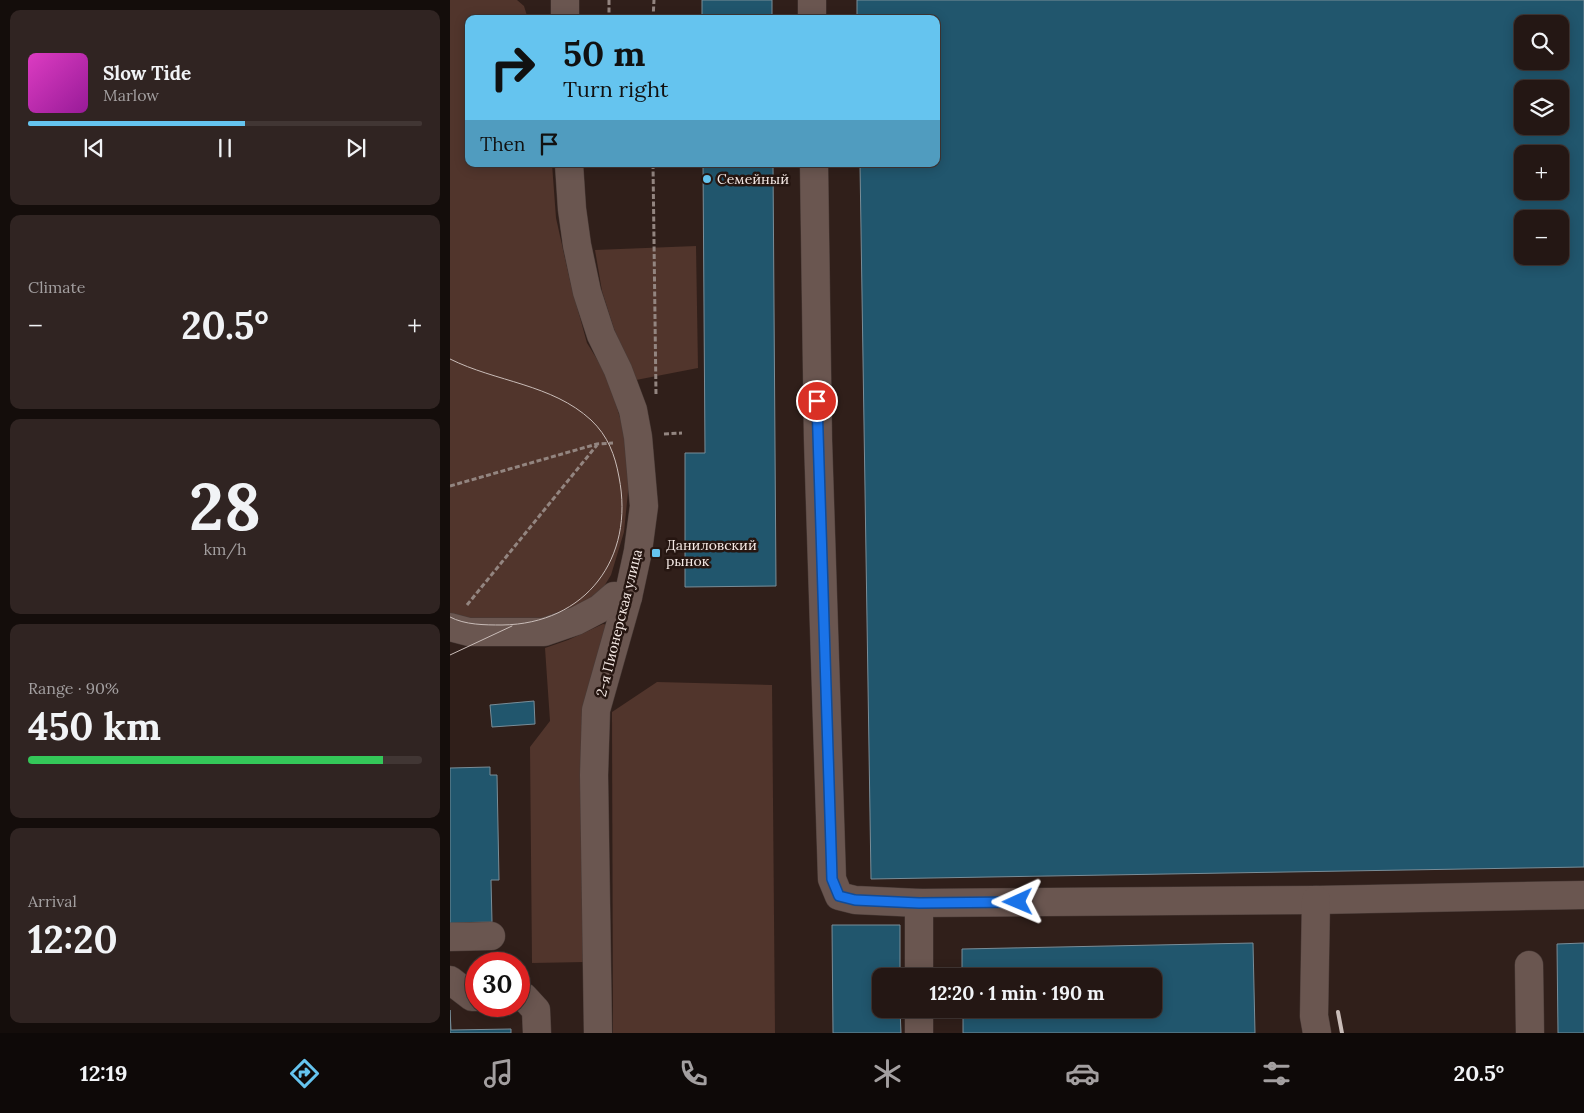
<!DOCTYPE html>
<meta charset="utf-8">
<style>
body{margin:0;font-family:Lora,serif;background:#302422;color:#f1f3f6;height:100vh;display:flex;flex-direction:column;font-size:19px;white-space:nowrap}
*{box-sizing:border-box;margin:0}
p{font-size:16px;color:#a39fa0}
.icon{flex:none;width:28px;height:28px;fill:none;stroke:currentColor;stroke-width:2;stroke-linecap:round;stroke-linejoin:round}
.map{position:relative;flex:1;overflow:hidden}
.side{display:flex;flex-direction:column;gap:10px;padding:10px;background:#140d0b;width:450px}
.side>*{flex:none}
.top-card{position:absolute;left:15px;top:15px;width:475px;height:152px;border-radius:10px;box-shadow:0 2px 12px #0003,0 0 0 1px #413634;background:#65c4ef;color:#111;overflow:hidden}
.fabs{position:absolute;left:1064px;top:15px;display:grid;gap:10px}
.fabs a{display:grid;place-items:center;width:55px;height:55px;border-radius:10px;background:#241714;box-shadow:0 2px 12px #0003,0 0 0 1px #413634;font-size:25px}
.speed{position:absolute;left:15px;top:952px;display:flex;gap:10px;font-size:25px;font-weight:700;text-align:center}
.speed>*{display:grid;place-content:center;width:65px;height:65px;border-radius:50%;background:#241714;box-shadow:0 2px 12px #0003,0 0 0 1px #413634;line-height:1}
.speed .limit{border:8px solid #d22;background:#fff;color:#111}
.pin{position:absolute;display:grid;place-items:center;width:42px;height:42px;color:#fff;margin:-21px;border:2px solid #fff;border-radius:50%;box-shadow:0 1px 5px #0007}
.me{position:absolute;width:55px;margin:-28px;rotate:269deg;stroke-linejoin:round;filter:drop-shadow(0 0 4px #0008)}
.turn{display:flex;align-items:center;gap:18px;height:105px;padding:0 15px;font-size:22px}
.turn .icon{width:65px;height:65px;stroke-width:2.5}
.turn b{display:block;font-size:35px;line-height:42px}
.then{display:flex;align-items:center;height:48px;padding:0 15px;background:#0003;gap:10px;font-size:19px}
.big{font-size:38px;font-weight:700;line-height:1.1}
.side .tile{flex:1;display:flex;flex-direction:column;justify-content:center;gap:8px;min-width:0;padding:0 18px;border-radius:10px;background:#302422}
.side .dial{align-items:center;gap:0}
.dial b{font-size:65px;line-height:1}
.song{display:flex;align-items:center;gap:15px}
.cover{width:60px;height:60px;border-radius:8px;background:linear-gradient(135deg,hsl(310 70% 55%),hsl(300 70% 35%))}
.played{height:5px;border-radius:2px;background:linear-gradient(90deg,#65c4ef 55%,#413634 55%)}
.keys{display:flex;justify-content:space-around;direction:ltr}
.heat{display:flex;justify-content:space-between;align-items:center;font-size:28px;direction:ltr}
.charge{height:8px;border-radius:4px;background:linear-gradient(90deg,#34c759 90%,#413634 0)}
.trip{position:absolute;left:422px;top:968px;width:290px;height:50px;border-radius:10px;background:#241714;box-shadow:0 2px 12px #0003,0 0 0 1px #413634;font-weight:700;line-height:50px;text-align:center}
.tabs{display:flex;height:80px;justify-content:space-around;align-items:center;background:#0e0908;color:#a39fa0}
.tabs .icon{width:35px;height:35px}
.tabs .selected{color:#65c4ef}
.tabs b{font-size:22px;color:#f1f3f6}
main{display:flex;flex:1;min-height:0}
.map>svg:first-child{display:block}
.green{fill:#51352c}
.building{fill:#21566d;stroke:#798d98;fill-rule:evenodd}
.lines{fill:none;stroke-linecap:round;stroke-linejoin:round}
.minor-casing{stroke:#493b37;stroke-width:29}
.path{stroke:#938580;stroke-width:3;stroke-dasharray:5 2.5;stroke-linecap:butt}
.minor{stroke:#6a5650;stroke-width:28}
.tram{stroke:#c9bcb8;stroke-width:1}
.rail{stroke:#c9bcb8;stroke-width:4}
.route-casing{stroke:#114b97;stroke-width:12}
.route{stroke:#1a73e8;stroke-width:9}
.poi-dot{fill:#65c4ef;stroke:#261611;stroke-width:2}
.labels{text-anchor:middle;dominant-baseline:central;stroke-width:5;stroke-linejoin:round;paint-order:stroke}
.poi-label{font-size:14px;fill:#f7ebe7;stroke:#261611;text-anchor:start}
.street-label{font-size:14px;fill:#f7ebe7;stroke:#261611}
</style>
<main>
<section class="side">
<div class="tile">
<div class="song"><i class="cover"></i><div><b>Slow Tide</b><p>Marlow</p></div></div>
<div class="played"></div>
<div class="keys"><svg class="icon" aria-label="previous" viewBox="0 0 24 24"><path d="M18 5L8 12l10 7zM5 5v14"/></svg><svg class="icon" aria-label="pause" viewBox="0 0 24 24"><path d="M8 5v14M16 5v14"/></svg><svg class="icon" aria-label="next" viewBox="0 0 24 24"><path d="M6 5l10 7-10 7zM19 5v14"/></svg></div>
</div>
<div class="tile"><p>Climate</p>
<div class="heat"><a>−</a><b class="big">20.5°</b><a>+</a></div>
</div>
<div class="tile dial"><b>28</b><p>km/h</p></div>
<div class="tile"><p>Range · 90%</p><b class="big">450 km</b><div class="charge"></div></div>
<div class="tile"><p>Arrival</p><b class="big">12:20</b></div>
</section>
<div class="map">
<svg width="1134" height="1033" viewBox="0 0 1134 1033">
<rect width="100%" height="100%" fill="#301f1a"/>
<g class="green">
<polygon points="0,0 67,0 74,6 78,19 19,19 19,164 102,164 106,218 121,285 137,343 158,377 173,428 180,472 174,532 161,575 153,588 142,600 102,621 0,620"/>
<polygon points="246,246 248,368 186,380 164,329 152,291 145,250"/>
<polygon points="153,624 158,625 134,709 130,775 136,962 82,963 80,747 100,721 95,648 118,640"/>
<polygon points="207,682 322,685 325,1033 163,1033 162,712"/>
</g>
<g class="building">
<rect x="252" y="0" width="70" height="19"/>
<path d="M407,0H1134V867L421,879L410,164H486V19H407ZM1072,24H1110V61H1072ZM1072,89H1110V126H1072ZM1072,154H1110V191H1072ZM1072,219H1110V256H1072Z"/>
<polygon points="253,164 323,164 326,586 235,587 235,453 255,453"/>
<polygon points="84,701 85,724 42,727 40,705"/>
<polygon points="40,767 40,775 47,775 49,880 41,880 42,922 0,923 0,768"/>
<polygon points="382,925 450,925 450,976 431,976 431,1009 450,1009 451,1033 383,1033"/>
<polygon points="803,943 805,1033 513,1033 513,1009 704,1009 704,976 512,976 512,949"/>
<polygon points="1134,943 1134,1033 1108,1033 1107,944"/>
<polygon points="0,1010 1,1030 61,1029 61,1033 0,1033"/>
</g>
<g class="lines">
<g class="minor-casing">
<g id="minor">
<polyline points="115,0 115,19"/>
<polyline points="362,0 362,19"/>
<polyline points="119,164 122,209 127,245 137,292 151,335 168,370 183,410 188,437 194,506 188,551 178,597 146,710 144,775 148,1033"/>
<polyline points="364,164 368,440 382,879 389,896 405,900 469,903 866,900 1134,895"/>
<polyline points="0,627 19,632 94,632 126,621 149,609 164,596 178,597"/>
<polyline points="866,900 864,1016 867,1033"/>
<polyline points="0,937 41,936"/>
<polyline points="1079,965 1080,1033"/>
<polyline points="469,976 469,903"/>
<polyline points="0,980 22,997 26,997"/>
<polyline points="69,997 74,997 86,1010 87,1033"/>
<polyline points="469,1033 469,1009"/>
</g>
</g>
<g class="path">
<polyline points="159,0 159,19"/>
<polyline points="203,19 204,0"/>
<polyline points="203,164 206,395"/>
<polyline points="214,434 232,433"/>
<polyline points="0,486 147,444 163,443"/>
<polyline points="17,605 147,445"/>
</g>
<use href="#minor" class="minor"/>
<g class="tram">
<path d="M0,359C46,382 102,384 141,420C158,436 165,455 169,477C185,558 136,624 52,625C35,625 15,625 0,617"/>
<polyline points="0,655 62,626"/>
</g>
<polyline class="rail" points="888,1012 892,1033"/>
</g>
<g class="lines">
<g class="route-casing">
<polyline id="route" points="367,401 382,879 389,896 405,900 469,903 568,902"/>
</g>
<use href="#route" class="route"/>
</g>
<g class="poi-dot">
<circle cx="257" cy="179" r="5"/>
<rect x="201" y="548" width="10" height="10" rx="2.5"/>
</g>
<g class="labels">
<g class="poi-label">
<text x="267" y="179">Семейный</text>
<text x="216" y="545">Даниловский<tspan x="216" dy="16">рынок</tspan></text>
</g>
<g class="street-label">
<text transform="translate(169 623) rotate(-76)">2-я Пионерская улица</text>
</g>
</g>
</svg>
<div class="fabs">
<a><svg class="icon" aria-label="search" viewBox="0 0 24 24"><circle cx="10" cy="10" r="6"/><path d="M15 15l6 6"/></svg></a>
<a><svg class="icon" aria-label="layers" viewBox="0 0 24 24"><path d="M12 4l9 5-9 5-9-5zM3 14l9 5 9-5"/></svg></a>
<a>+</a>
<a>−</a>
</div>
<div class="speed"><div class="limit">30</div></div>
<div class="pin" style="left:367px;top:401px;background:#d93025"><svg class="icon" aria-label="arrive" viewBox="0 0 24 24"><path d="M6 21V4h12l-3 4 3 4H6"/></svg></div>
<svg class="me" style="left:568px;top:902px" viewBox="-20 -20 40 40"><path d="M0-17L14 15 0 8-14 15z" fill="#1a73e8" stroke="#fff" stroke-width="4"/></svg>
<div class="trip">12:20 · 1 min · 190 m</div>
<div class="top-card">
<div class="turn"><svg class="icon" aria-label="right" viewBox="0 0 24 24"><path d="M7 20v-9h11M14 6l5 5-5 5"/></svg><div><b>50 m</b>Turn right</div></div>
<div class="then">Then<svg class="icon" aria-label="arrive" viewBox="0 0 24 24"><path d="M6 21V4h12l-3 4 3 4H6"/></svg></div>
</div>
</div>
</main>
<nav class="tabs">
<b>12:19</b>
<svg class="icon selected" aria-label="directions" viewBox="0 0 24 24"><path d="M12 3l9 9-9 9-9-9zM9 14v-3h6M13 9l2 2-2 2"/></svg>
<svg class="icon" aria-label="music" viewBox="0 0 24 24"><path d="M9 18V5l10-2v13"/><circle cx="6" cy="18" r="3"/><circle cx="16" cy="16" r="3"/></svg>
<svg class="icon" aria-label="phone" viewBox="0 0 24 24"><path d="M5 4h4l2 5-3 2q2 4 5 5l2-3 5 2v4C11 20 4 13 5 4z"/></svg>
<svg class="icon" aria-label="climate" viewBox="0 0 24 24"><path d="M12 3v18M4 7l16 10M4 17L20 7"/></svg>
<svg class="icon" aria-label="car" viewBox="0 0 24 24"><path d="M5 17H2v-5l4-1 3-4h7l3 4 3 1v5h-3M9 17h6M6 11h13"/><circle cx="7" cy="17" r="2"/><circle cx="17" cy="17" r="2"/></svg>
<svg class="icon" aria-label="filters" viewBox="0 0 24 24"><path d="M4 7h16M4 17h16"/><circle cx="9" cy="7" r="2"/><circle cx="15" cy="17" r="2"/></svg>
<b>20.5°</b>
</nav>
